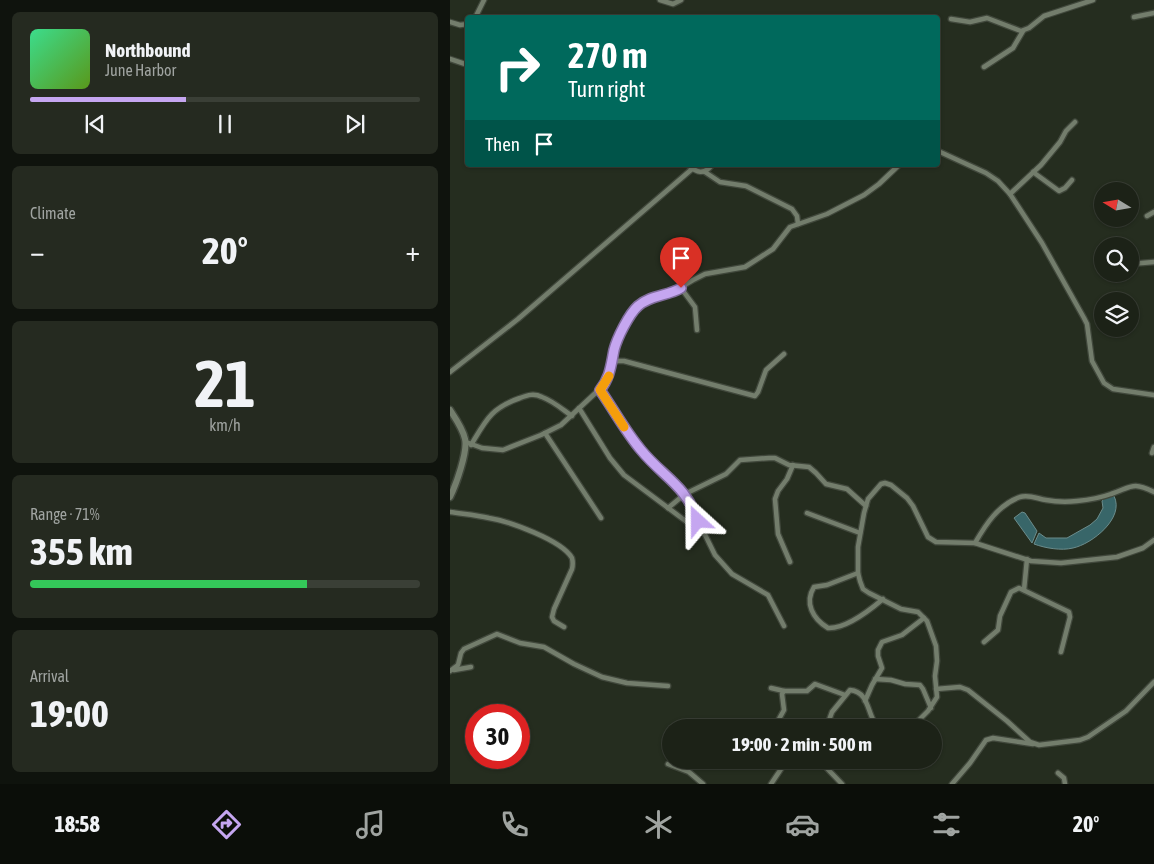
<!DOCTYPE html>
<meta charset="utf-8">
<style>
body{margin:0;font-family:"Asap Condensed",sans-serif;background:#252a20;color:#f1f3f6;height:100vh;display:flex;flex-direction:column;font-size:19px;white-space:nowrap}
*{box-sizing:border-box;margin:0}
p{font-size:16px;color:#a0a4a1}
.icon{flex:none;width:28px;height:28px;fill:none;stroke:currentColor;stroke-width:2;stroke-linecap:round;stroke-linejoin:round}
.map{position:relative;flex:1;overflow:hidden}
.sheet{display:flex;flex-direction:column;gap:12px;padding:12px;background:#0f130d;width:450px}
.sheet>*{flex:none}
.top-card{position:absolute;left:15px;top:15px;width:475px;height:152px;border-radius:5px;box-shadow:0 1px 4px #0004,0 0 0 1px #3a3f36;background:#00695c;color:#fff;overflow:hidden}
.needle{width:32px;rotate:281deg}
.buttons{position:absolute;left:644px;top:182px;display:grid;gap:10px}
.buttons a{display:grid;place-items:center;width:45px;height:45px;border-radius:50%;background:#1c2217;box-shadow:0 1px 4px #0004,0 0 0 1px #3a3f36;font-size:25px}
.speed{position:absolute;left:15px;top:704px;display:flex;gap:10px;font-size:25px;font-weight:700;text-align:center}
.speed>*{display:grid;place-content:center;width:65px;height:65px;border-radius:50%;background:#1c2217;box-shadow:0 1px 4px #0004,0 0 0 1px #3a3f36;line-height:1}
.speed .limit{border:8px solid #d22;background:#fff;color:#111}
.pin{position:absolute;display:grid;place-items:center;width:42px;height:42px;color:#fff;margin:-51px -21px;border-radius:50% 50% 50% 0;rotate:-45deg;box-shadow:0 0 5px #0007}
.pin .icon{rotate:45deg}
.me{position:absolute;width:55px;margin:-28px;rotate:336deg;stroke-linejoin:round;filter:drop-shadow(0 0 4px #0008)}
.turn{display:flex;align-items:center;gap:18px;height:105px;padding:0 20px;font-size:22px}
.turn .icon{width:65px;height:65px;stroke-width:2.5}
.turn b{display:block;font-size:35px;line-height:42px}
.then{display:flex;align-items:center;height:48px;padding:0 20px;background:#0003;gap:10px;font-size:19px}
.big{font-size:38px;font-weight:700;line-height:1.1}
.sheet .tile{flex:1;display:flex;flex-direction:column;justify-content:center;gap:8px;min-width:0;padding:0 18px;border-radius:8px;background:#252a20}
.sheet .dial{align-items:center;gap:0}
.dial b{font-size:65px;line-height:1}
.song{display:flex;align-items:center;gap:15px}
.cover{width:60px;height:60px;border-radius:8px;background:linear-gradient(135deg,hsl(150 70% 55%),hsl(90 70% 35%))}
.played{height:5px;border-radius:2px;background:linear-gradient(90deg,#c5a6f0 40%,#3a3f36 40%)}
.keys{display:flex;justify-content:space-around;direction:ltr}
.heat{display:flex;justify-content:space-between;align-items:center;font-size:28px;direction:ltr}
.charge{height:8px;border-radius:4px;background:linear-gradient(90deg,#34c759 71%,#3a3f36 0)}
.trip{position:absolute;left:212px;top:719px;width:280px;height:50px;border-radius:25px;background:#1c2217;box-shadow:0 1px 4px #0004,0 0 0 1px #3a3f36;font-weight:700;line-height:50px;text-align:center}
.dock{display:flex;height:80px;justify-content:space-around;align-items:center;background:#0b0e09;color:#a0a4a1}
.dock .icon{width:35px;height:35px}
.dock .on{color:#c5a6f0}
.dock b{font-size:22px;color:#f1f3f6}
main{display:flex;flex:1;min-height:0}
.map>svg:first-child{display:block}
.water{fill:#386669;stroke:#6b8c8c}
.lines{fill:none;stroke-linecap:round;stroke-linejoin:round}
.street-casing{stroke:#41483c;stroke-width:7}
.secondary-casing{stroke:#41483c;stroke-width:9}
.street{stroke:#737d6c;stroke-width:4.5}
.secondary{stroke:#737d6c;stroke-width:6}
.route-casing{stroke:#806c9c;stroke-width:12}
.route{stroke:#c5a6f0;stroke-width:9}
.slow{stroke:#f59e0b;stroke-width:9}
</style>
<main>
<section class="sheet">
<div class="tile">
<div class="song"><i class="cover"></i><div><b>Northbound</b><p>June Harbor</p></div></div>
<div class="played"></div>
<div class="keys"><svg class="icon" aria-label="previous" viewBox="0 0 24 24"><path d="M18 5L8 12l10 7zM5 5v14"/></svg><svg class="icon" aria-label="pause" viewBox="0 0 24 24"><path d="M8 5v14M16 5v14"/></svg><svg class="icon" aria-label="next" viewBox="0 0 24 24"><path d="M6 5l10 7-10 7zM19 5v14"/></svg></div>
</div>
<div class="tile"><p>Climate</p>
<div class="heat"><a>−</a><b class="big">20°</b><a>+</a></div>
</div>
<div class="tile dial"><b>21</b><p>km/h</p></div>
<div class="tile"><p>Range · 71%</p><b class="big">355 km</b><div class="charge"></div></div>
<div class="tile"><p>Arrival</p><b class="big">19:00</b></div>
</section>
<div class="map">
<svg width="704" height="784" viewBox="0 0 704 784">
<rect width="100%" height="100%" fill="#252d1f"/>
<g class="water">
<path d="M664,496C675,518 642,544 623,548C611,551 595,548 584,544L589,533L596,538H617L640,525L647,519L653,508L652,501L655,498Z"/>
<polygon points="572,512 575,513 587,531 582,543 564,518"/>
</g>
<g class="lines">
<g class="street-casing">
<g id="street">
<polyline points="210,0 223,4 231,0"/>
<polyline points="684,17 704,13"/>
<polyline points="25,18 34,0"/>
<polyline points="501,19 520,22 537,18 571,31 579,28 594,16 643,0"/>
<polyline points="0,22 10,25 18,24"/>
<polyline points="0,59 18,65"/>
<polyline points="534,67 563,48 573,31"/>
<polyline points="488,151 536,173 548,181 560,194 592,243 634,318 637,324 642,361 654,383 663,389 704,395"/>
<path d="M238,165C247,173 254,175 262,165"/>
<polyline points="255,172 270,182 296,186 342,209 347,216 348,224"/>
<polyline points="583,172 609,191 615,188 622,180"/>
<polyline points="560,194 591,165 610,142 616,131 625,122"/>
<polyline points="697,216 704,212"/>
<polyline points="680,264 704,262"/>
<polyline points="231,288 245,307 247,330"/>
<polyline points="163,361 174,361 305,396 308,392 316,370 334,354"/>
<polyline points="0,372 68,319 242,169"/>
<polyline points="149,390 178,435 192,452 235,494 265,555 282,574 318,595 334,626"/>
<polyline points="129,408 160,458 174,475 241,525 252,532"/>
<polyline points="95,433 151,518"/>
<polyline points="16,442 32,448 53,450 91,435 111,425 154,385 159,374 167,343 178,320 187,306 199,299 228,289 243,280 255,274 295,267 323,249 340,227 377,214 414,195 429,184 449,165"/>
<path d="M21,445C36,420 41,408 70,398C78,395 84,393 92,397C103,401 112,409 122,416"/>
<polyline points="702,453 704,447"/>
<polyline points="218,508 235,494 276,474 290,460 319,458 325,458 339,465 359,467 366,473 376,484 397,489 416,506"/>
<path d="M0,512C13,514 26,515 39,518C58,521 112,540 122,558C123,562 123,565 122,569L104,609L102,617L104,621L114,627"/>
<polyline points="357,513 410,533"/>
<path d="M525,543C536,524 548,505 570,497C579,494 588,499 596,500C607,502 617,502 627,501C638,500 650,498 661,494C682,487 682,481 704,492"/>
<polyline points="340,562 328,534 325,499 328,491 337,479 343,465"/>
<path d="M408,573L377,585L364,587C354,603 363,619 378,628C396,629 420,610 433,599"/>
<polyline points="574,590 577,559"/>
<polyline points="534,642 548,630 550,616 561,592 569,588 619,612 620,617 611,652"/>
<polyline points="4,670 21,667"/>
<polyline points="0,671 8,665 11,653 14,649 47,634 70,643 94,647 124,664 152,677 177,683 218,686"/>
<polyline points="425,679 441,680 455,684 470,685 473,689 481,708"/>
<polyline points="321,688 334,691"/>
<polyline points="486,689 510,687 518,690 557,721 580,742 589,745 630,740 638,737 676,711 704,682"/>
<polyline points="415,701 422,685 432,668 428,656 428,650 432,642 452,635 474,618"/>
<polyline points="324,728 334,710 332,694 334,691 357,691 365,684 395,695"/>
<path d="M374,728L378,723L382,712L400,690C422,692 416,720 430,727L447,722L458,725L465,724L478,711L487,697L485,676L487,661L486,646L477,621L468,612L451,609L419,593L413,589L410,581L408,573V547L414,513L418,499L431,484L435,483L441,485L457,498L463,506L478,537L486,542L525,543L581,561L611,563L667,557L693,548L704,540"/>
<polyline points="369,760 392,784"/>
<polyline points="218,764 239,772 253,784"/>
<polyline points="608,773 614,778 615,784"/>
<polyline points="321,784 337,760"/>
<polyline points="502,784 520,763 536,740 543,738 583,744"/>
</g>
</g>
<g class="secondary-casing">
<path id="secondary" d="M0,410C6,419 13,429 15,439C18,451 6,485 0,497"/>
</g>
<use href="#street" class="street"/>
<use href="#secondary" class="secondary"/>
</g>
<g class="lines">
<g class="route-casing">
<path id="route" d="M231,288C218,296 200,295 188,306C179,314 167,338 164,350C161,365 160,378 150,390C164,410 175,431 191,450C213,477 236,485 248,521"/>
</g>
<use href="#route" class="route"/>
<polyline class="slow" points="159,376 150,390 174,427"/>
</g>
</svg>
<div class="buttons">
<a><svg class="needle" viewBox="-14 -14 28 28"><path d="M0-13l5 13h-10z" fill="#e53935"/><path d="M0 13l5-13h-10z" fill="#a0a4a1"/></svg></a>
<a><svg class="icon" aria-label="search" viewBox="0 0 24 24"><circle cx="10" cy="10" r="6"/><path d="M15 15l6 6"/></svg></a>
<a><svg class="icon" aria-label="layers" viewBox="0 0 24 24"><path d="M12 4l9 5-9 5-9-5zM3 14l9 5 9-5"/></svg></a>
</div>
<div class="speed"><div class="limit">30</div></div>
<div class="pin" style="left:231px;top:288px;background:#d93025"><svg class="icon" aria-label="arrive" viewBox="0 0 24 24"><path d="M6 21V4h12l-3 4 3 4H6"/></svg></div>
<svg class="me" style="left:248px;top:521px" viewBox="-20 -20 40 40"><path d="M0-17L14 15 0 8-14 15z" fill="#c5a6f0" stroke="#fff" stroke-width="4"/></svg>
<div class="trip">19:00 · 2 min · 500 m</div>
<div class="top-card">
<div class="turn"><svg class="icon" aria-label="right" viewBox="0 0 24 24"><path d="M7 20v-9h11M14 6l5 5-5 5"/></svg><div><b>270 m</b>Turn right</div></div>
<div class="then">Then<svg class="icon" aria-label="arrive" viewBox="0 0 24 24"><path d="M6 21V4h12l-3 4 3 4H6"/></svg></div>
</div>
</div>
</main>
<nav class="dock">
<b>18:58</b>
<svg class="icon on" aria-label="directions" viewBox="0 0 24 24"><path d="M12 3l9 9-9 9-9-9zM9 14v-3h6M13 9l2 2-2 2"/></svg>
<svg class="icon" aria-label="music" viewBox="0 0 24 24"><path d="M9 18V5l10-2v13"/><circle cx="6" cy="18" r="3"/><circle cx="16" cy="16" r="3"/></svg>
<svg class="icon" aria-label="phone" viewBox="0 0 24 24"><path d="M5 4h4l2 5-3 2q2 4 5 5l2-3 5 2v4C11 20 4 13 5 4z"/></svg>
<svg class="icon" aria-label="climate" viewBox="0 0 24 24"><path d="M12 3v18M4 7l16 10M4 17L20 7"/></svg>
<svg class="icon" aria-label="car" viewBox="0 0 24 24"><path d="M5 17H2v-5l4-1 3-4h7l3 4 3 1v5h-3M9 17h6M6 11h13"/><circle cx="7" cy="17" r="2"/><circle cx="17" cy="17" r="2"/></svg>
<svg class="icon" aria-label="filters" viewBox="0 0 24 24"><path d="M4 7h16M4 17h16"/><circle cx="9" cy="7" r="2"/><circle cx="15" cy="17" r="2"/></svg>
<b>20°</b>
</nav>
